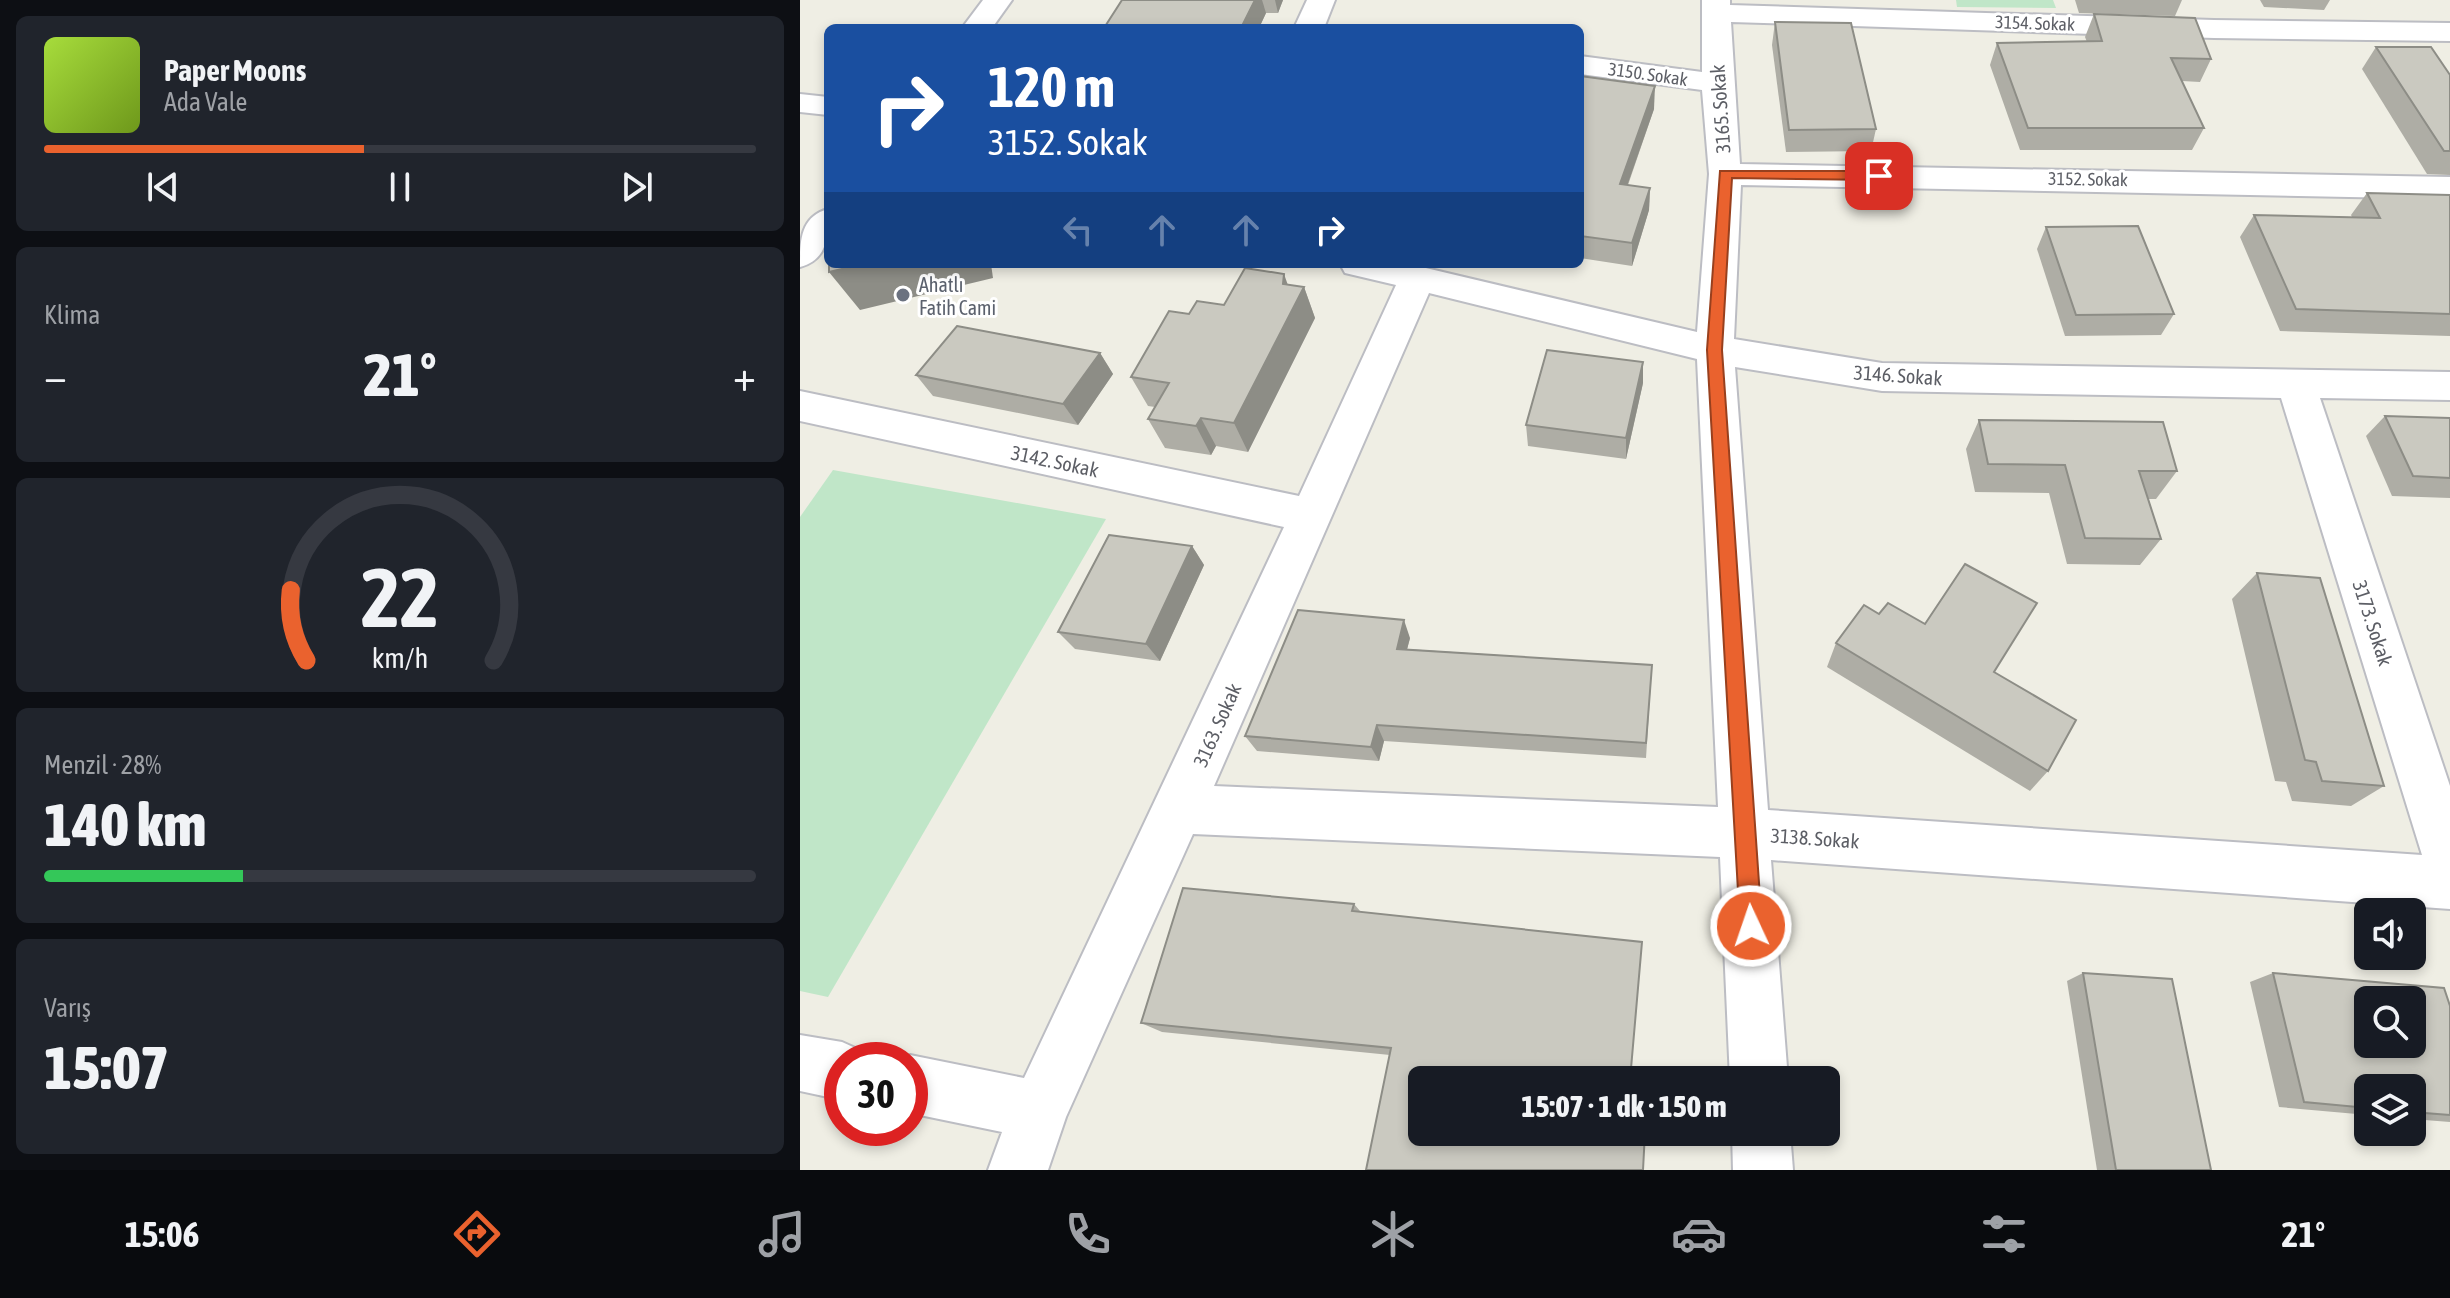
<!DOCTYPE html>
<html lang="tr">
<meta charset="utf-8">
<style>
body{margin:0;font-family:"Asap Condensed",sans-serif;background:#20242c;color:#f1f3f6;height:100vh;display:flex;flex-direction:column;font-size:30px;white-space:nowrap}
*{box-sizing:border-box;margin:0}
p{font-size:26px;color:#9ea1a6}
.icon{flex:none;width:44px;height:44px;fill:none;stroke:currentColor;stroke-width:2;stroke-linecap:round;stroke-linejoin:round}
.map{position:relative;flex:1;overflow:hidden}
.side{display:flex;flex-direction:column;gap:16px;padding:16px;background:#0d0f14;width:800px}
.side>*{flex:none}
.top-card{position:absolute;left:24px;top:24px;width:760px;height:244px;border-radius:12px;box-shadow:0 4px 12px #0003;background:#1a4fa0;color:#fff;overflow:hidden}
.fabs{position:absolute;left:1554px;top:898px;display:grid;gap:16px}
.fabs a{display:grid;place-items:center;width:72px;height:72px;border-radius:12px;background:#171b24;box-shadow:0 4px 12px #0003;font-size:40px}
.speed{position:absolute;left:24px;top:1042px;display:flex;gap:16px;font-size:40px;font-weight:700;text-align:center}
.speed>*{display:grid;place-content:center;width:104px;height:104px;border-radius:50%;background:#171b24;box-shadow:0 4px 12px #0003;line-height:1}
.speed .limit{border:12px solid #d22;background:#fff;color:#111}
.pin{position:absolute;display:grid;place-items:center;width:68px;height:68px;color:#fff;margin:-34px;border-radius:16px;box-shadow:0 4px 12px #0006}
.me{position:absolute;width:88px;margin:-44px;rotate:357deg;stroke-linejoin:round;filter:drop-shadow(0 0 6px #0008)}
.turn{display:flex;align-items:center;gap:28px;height:168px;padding:0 32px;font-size:36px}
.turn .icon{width:104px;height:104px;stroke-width:2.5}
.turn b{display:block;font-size:56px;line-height:68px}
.lanes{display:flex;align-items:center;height:76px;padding:0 32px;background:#0003;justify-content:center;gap:40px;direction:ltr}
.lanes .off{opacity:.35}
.big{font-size:60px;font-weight:800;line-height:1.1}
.side .tile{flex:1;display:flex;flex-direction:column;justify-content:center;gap:12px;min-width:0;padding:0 28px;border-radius:12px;background:#20242c}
.side .dial{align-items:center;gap:0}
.dial svg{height:208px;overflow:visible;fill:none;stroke:#363941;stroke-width:7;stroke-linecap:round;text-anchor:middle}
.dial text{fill:#f1f3f6;stroke:none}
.song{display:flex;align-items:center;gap:24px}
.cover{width:96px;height:96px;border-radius:12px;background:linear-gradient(135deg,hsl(80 70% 55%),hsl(80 70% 35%))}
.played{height:8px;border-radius:4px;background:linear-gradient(90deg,#ea622e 45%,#363941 45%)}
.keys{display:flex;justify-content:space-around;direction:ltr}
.heat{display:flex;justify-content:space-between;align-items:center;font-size:44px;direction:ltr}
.charge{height:12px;border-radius:6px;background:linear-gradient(90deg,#34c759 28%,#363941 0)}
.trip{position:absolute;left:608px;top:1066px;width:432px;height:80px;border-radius:12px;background:#171b24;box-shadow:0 4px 12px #0003;font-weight:800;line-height:80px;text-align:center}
.tab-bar{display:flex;height:128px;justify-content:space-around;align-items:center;background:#090b0e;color:#9ea1a6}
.tab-bar .icon{width:56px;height:56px}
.tab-bar .on{color:#ea622e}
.tab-bar b{font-size:36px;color:#f1f3f6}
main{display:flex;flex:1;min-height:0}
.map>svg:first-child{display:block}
.green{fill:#c0e6c8}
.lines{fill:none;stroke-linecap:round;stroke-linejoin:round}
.minor-casing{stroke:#bcbdc3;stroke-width:4}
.minor{fill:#fff;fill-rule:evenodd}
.wall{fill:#aeada5}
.shaded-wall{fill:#8d8d86}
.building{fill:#cac9c0;stroke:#8d8d86;stroke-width:2;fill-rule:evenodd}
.route{fill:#ea622e;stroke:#98401e;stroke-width:2}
.worship-dot{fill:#6b7280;stroke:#fff;stroke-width:3}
.labels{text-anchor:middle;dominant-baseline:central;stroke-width:6;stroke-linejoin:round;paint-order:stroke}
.far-street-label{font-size:18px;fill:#5c5e65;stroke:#fff}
.street-label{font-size:20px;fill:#5c5e65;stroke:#fff}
.worship-label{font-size:20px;fill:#5b616d;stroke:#fff;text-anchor:start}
</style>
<main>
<section class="side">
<div class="tile">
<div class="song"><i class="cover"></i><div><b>Paper Moons</b><p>Ada Vale</p></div></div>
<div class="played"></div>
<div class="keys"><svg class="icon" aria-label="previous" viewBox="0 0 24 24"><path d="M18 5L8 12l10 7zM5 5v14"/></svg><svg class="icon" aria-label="pause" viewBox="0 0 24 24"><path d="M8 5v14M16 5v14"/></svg><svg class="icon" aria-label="next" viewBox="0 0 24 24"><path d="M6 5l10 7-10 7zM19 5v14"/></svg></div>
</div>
<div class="tile"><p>Klima</p>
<div class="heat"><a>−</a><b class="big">21°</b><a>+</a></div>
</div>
<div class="tile dial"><svg viewBox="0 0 100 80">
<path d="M14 69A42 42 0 1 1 86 69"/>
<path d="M14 69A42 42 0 0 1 8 42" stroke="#ea622e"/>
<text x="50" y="56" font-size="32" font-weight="700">22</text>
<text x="50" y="72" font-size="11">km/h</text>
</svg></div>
<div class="tile"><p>Menzil · 28%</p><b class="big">140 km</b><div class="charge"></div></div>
<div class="tile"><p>Varış</p><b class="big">15:07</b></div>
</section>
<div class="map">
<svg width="1650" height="1170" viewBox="0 0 1650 1170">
<rect width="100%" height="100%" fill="#efeee4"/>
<g class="green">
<polygon points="1156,0 1253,0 1256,8 1157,7"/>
<polygon points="33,470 306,519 28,997 0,991 0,517"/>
</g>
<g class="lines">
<g class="minor-casing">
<g id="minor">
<polygon points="183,0 212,0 192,28 162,28"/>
<polygon points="507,0 535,0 524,28 494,28"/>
<path d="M902,0H930V5L1414,20L1650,23V41L1414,38L931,22L940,164L1650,177V199L941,185L934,339L1082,363L1650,372V400L1520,398L1650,786V909L971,860L988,1080H930L920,857L393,834L266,1117L248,1170H188L202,1132L110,1113V1060H99L110,1055L224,1078L484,527L0,421V391L499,496L596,285L545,273L540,264H609L897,332L909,174L902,90L780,74V56L902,72ZM629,293L897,359L918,807L414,786ZM935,367L1082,391L1481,398L1622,855L968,810Z"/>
<polygon points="0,94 28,97 28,115 0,112"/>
<path d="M28,209C28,235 29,259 0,267C0,241 0,217 28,209Z"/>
<polygon points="0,1035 42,1042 62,1051 66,1060 42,1060 42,1100 0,1091"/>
<polygon points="932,1132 990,1132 993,1170 933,1170"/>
</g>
</g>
<use href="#minor" class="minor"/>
</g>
<g class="wall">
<polygon points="322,0 483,0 478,13 466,13 459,28 304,28"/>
<polygon points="1275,0 1382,0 1375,16 1279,13"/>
<polygon points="1460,0 1530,0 1524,10 1464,7"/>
<polygon points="1294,14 1411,59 1400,82 1382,81 1404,128 1392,150 1220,150 1190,65 1197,43 1287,42 1285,37"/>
<polygon points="975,22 1076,129 1071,151 986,152 972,45"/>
<polygon points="1576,47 1650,75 1650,175 1627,174 1562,69"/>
<polygon points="780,76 854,109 828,185 850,188 849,210 832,266 780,258"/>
<polygon points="1567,193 1650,195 1650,336 1480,331 1440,237 1454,215 1552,217 1551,215"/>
<polygon points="1246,227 1374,314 1361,335 1265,336 1237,249"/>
<polygon points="488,285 504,287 515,318 448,452 416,446 411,455 365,448 348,419 355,407 348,406 331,377 389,314"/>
<polygon points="300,353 313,374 278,425 133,396 116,375"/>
<polygon points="843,383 826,459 728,446 726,425"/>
<polygon points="1585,416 1650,418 1650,498 1592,496 1566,436"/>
<polygon points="1179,420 1377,471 1356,499 1348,499 1361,539 1340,565 1267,564 1249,493 1175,492 1166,449"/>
<polygon points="392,546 404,565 360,661 275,649 258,632"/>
<polygon points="1457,573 1584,786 1551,806 1492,801 1486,782 1475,781 1432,599"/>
<polygon points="1079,614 1194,672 1248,771 1230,791 1027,667 1036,643"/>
<polygon points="610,638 607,649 852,665 846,758 584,741 579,761 457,751 445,736"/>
<polygon points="554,904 560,911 622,1080 590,1055 362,1032 341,1023"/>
<polygon points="1283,973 1411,1170 1297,1170 1267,981"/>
<polygon points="1473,973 1650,1006 1650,1122 1612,1119 1612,1088 1568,1088 1568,1115 1479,1107 1450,982"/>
</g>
<g class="shaded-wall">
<polygon points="455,0 462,0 466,13 459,28 441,28"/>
<polygon points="475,0 483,0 478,13"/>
<polygon points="855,86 854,109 820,206 820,184"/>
<polygon points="850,188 849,210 832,266 832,243"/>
<polygon points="63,264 191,264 193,278 60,310 29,272"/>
<polygon points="484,274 495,305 504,287 515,318 448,452 434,423 483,284"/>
<polygon points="300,353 313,374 278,425 263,404"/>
<polygon points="843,362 843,383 826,459 826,438"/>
<polygon points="401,418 416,446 411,455 396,426"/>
<polygon points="392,546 404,565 360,661 346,644"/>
<polygon points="604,620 610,638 603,665 597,649"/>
<polygon points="577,725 584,741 579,761 571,747"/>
</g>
<g class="building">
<polygon points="322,0 455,0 441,28 304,28"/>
<polygon points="1294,14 1395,18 1411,59 1371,58 1404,128 1228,128 1197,43 1302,41"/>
<polygon points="975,22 1051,23 1076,129 989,130"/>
<polygon points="1576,47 1631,47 1650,75 1650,151 1644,151"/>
<polygon points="780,76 855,86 820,184 850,188 832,243 780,236"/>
<polygon points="1567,193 1650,195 1650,314 1496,309 1454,215 1580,218"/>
<polygon points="1338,226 1374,314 1276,315 1246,227"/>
<polygon points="29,264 63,264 29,272"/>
<polygon points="445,268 484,274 483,284 504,287 434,423 401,418 396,426 348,419 369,383 331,377 369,311 389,314 397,301 424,305"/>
<polygon points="157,326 300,353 263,404 116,375"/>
<polygon points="747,350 843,362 826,438 726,425"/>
<polygon points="1585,416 1650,418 1650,478 1613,476"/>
<polygon points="1179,420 1363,422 1377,471 1339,471 1361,539 1285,538 1265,465 1188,464"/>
<polygon points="309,535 392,546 346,644 258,632"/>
<polygon points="1165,564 1237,603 1194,672 1276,720 1248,771 1036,643 1064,605 1079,614 1088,603 1125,624"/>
<polygon points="1457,573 1520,578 1584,786 1522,781 1516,762 1505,760"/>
<polygon points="498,610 604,620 597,649 852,665 846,743 577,725 571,747 445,736"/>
<polygon points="383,888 554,904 552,911 842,942 830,1080 622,1080 622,1132 845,1132 843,1170 566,1170 591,1048 341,1023"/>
<polygon points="1283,973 1372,979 1411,1170 1316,1170"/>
<path d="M1473,973L1644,988L1650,1006V1115L1612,1112V1088H1568V1108L1504,1102ZM1568,1000H1612V1044H1568Z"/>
</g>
<polygon class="route" points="920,171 1079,171 1086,176 1079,180 932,178 922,350 962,926 959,934 951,937 943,934 940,926 907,350"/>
<circle class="worship-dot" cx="103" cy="295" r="8"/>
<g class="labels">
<g class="far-street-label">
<text transform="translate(1235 23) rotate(2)">3154. Sokak</text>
<text transform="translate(848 74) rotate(8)">3150. Sokak</text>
<text transform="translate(1288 179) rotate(1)">3152. Sokak</text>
</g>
<g class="street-label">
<text transform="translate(920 109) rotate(-94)">3165. Sokak</text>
<text transform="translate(1098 375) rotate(4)">3146. Sokak</text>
<text transform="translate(255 461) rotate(12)">3142. Sokak</text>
<text transform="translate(1573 623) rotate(72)">3173. Sokak</text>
<text transform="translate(417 725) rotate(-66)">3163. Sokak</text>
<text transform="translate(1015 838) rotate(4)">3138. Sokak</text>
</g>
<g class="worship-label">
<text x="119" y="284">Ahatlı<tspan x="119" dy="23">Fatih Cami</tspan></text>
</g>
</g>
</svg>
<div class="fabs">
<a><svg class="icon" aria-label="sound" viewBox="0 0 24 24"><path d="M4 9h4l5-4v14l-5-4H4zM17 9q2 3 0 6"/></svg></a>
<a><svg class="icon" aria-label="search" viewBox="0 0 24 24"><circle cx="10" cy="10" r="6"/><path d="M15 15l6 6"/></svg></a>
<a><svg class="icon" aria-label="layers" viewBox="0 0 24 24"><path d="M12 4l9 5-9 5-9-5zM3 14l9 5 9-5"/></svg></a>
</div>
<div class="speed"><div class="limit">30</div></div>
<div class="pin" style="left:1079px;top:176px;background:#d93025"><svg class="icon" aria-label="arrive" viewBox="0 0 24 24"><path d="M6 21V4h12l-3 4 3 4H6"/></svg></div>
<svg class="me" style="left:951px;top:926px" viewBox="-20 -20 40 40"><circle r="17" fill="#ea622e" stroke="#fff" stroke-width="3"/><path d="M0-11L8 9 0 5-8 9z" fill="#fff"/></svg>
<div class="trip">15:07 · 1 dk · 150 m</div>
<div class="top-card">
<div class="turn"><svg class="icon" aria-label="right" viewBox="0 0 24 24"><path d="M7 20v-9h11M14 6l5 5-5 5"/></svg><div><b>120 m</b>3152. Sokak</div></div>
<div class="lanes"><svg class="icon off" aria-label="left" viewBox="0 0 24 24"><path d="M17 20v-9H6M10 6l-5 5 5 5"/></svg><svg class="icon off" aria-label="ahead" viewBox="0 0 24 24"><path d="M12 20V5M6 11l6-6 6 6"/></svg><svg class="icon off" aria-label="ahead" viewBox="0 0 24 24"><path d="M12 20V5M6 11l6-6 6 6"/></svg><svg class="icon" aria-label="right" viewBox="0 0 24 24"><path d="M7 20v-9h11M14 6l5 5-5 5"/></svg></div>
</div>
</div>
</main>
<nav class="tab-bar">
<b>15:06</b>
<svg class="icon on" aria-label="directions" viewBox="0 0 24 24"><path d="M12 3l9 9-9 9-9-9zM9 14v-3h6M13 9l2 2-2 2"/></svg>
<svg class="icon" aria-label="music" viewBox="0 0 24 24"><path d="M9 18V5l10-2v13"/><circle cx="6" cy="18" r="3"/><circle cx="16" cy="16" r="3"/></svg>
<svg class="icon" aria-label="phone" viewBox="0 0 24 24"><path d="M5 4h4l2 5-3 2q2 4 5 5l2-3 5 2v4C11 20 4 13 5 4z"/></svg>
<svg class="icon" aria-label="climate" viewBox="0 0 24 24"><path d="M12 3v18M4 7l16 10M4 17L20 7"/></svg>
<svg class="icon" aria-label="car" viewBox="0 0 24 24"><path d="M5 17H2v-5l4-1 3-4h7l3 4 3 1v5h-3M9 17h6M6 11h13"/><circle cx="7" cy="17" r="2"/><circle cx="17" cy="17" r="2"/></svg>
<svg class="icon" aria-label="filters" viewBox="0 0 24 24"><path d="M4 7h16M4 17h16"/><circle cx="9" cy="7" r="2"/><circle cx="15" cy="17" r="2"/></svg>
<b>21°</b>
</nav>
